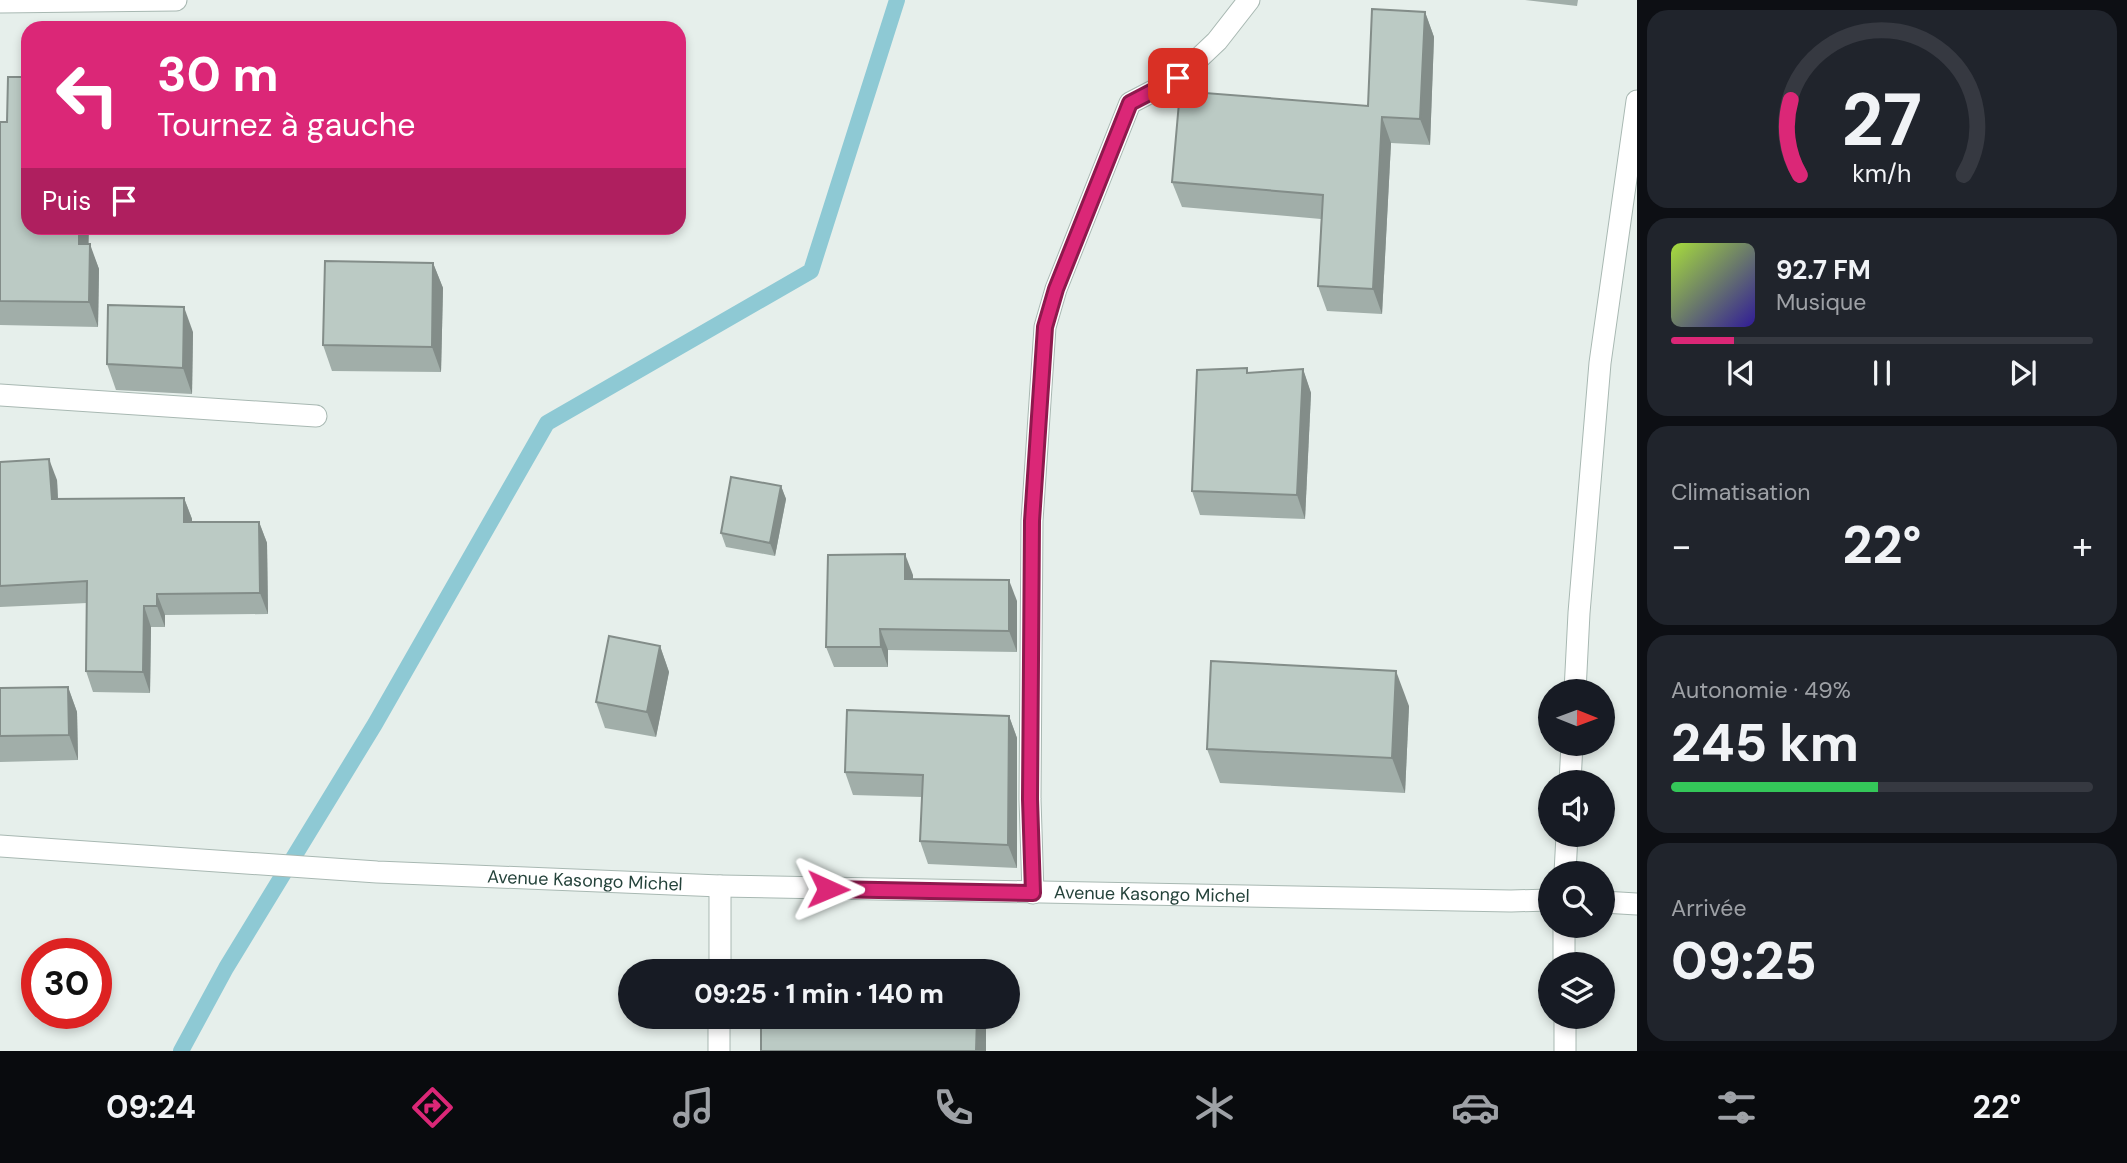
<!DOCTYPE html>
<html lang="fr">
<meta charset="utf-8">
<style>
body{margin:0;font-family:"DM Sans",sans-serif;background:#20242c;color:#f1f3f6;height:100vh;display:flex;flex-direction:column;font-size:26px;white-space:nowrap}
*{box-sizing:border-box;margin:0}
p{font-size:23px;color:#9ea1a6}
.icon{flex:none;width:38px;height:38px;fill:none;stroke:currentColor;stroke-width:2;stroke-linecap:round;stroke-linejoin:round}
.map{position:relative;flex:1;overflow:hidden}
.side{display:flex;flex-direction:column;gap:10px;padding:10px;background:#0d0f14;width:490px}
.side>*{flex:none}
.guide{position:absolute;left:21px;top:21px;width:665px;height:214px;border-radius:21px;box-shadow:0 4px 10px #0003;background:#db2777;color:#fff;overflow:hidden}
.needle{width:46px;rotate:91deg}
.fabs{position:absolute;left:1538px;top:679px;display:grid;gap:14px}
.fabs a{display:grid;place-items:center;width:77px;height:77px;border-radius:50%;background:#171b24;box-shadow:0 4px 10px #0003;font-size:35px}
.speed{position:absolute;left:21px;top:938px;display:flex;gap:14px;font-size:35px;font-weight:700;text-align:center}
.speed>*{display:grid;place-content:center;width:91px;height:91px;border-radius:50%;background:#171b24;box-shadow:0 4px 10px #0003;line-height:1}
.speed .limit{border:10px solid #d22;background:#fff;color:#111}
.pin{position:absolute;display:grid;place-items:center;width:60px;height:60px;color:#fff;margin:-30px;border-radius:14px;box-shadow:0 4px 10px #0006}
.me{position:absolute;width:77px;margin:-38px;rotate:91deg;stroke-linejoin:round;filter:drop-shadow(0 0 5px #0008)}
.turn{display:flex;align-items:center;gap:24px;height:147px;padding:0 21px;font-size:32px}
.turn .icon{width:91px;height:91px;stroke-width:2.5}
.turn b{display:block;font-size:49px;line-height:60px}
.then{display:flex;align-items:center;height:66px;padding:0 21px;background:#0003;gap:14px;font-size:26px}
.big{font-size:52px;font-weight:800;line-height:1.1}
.side .tile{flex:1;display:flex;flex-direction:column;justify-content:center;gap:10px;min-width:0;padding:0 24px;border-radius:21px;background:#20242c}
.side .dial{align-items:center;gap:0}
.dial svg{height:182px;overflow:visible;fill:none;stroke:#363941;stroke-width:7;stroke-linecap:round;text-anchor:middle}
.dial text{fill:#f1f3f6;stroke:none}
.song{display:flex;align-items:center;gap:21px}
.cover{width:84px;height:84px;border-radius:10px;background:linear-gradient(135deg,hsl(80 70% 55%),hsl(250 70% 35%))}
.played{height:7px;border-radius:4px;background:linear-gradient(90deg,#db2777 15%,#363941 15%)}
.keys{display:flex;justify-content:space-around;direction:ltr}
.heat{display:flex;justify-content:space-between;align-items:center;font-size:38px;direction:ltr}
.charge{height:10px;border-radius:5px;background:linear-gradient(90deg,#34c759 49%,#363941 0)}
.trip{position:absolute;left:618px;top:959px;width:402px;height:70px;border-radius:35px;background:#171b24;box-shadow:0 4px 10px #0003;font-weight:800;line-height:70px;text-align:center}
.dock{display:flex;height:112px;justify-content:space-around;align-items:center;background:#090b0e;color:#9ea1a6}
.dock .icon{width:49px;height:49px}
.dock .active{color:#db2777}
.dock b{font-size:32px;color:#f1f3f6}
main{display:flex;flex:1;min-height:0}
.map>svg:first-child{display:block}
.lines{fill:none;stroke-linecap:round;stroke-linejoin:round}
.stream{stroke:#8ec9d4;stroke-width:16}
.street-casing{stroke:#a8b8b2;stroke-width:23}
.street{stroke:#fff;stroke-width:21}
.wall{fill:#a1aea9}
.shaded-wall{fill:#838d89}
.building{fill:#bbcac4;stroke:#838d89;stroke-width:2}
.route-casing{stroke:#8e194d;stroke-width:18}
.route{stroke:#db2777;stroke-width:12}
.labels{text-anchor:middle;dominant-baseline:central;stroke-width:7;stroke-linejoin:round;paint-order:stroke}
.street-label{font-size:18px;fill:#24423a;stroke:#f7fbf9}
</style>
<main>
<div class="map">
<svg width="1637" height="1051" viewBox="0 0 1637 1051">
<rect width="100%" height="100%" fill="#e6efeb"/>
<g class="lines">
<polyline class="stream" points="181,1051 226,968 375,724 547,423 811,271 897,0"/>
<g class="street-casing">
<g id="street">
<polyline points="0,2 176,0"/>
<polyline points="0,395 316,416"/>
<polyline points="1575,691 1579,613 1600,363 1637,101"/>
<polyline points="1570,782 1572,744"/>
<path id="s1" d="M0,846L377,872L720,886L1511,901L1550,900"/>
<polyline points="1565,873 1567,835"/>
<polyline points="1033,893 1030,799 1032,521 1045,327 1056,289 1130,103 1178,78 1217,41 1249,0"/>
<polyline points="1603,902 1637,904"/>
<polyline points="1564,926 1564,964"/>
<polyline points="720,971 720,886"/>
<polyline points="1565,1017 1565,1051"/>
<polyline points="719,1051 719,1017"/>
</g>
</g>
<use href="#street" class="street"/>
</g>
<g class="wall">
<polygon points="1525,0 1578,0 1577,6"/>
<polygon points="1425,12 1434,37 1430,145 1391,143 1382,314 1327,311 1318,286 1321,219 1182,207 1172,182 1368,106"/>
<polygon points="0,122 89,244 99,269 98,327 0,325"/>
<polygon points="433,263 443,288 441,372 332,371 323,345"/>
<polygon points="193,332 192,394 116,390 107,364"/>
<polygon points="1303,369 1311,393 1305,519 1200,515 1192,491 1249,373"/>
<polygon points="0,462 57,480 58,499 184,498 192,519 192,522 259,522 267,543 268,614 165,615 165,627 151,627 150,693 93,692 86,671 87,603 0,607"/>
<polygon points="781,486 786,499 775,556 726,547 721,533"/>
<polygon points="913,575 913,579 1017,601 1017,652 888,650 888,667 834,667 826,647"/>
<polygon points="660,646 669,672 656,737 605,728 596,702"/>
<polygon points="68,687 77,712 78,760 0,762 0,688"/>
<polygon points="1409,706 1405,793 1220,783 1207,749"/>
<polygon points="1009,716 1017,738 1017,868 928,864 920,841 922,797 853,795 845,772"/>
</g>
<g class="shaded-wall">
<polygon points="1425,12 1434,37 1430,145 1420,119"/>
<polygon points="1382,117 1391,143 1382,314 1373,289"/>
<polygon points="79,228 89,228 88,268 79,244"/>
<polygon points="90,244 99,269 98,327 89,302"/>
<polygon points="433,263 443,288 441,372 432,347"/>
<polygon points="184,307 193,332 192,394 183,368"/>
<polygon points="1303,369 1311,393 1305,519 1297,495"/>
<polygon points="49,459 57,480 59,521 52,499"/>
<polygon points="781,486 786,499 775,556 770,543"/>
<polygon points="184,498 192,519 192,543 184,522"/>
<polygon points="259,522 267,543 268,614 260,593"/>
<polygon points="905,554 913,575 913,600 905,579"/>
<polygon points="1009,580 1017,601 1017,652 1009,631"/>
<polygon points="157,594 165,615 165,627 157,606"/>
<polygon points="144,606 151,627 150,693 143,672"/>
<polygon points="880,629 888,650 888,667 881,647"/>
<polygon points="660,646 669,672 656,737 647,712"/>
<polygon points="1396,671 1409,706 1405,793 1392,758"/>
<polygon points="68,687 77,712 78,760 69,735"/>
<polygon points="1009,716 1017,738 1017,868 1008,845"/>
<polygon points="977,1017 986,1017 986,1051 976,1051"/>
</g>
<g class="building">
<polygon points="1372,9 1425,12 1420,119 1382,117 1373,289 1318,286 1323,195 1172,182 1180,91 1368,106"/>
<polygon points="8,77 28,77 28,228 79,228 79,244 90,244 89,302 0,301 0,122 7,122"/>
<polygon points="325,261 433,263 432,347 323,345"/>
<polygon points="108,305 184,307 183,368 107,364"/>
<polygon points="1247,368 1247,373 1303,369 1297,495 1192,491 1197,370"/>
<polygon points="49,459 52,499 184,498 184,522 259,522 260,593 157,594 157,606 144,606 143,672 86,671 87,581 0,586 0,462"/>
<polygon points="731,477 781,486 770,543 721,533"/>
<polygon points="905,554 905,579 1009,580 1009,631 880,629 881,647 826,647 828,555"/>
<polygon points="609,636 660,646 647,712 596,702"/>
<polygon points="1211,661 1396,671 1392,758 1207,749"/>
<polygon points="68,687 69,735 0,736 0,688"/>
<polygon points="847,710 1009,716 1008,845 920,841 923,775 845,772"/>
<polygon points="761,1017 977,1017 976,1051 761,1051"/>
</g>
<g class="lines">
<g class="route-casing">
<polyline id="route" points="828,889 1033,893 1030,799 1032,521 1045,327 1056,289 1130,103 1178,78"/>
</g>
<use href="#route" class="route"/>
</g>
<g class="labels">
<g class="street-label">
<text stroke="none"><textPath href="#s1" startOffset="586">Avenue Kasongo Michel</textPath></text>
<text stroke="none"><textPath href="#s1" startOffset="1153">Avenue Kasongo Michel</textPath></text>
</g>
</g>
</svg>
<div class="fabs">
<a><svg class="needle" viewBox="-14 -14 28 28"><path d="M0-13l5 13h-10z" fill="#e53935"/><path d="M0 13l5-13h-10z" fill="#9ea1a6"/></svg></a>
<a><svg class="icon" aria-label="sound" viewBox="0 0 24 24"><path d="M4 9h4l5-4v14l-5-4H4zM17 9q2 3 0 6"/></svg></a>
<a><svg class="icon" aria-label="search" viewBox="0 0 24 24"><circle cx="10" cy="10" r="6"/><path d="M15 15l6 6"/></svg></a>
<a><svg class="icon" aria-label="layers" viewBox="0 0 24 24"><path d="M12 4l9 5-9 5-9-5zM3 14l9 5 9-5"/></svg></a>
</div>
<div class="speed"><div class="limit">30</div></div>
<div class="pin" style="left:1178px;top:78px;background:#d93025"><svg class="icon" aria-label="arrive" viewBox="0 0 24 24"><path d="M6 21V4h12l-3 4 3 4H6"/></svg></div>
<svg class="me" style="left:828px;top:889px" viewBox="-20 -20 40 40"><path d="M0-17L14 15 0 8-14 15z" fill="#db2777" stroke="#fff" stroke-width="4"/></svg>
<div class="trip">09:25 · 1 min · 140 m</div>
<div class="guide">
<div class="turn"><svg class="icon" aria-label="left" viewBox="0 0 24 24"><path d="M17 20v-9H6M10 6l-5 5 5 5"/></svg><div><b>30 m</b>Tournez à gauche</div></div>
<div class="then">Puis<svg class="icon" aria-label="arrive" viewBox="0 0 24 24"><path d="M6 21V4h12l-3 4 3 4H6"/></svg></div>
</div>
</div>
<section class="side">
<div class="tile dial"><svg viewBox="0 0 100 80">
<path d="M14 69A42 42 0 1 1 86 69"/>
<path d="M14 69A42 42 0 0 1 10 36" stroke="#db2777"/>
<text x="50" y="56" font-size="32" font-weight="700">27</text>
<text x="50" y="72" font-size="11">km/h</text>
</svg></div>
<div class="tile">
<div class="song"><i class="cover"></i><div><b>92.7 FM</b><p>Musique</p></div></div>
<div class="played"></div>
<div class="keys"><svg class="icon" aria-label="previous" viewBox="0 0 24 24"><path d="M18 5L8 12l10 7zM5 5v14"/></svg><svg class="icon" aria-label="pause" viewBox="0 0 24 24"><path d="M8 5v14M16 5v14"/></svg><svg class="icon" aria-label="next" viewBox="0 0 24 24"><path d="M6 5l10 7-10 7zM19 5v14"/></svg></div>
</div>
<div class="tile"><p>Climatisation</p>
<div class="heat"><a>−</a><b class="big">22°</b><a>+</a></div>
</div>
<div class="tile"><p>Autonomie · 49%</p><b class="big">245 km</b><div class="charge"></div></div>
<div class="tile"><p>Arrivée</p><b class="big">09:25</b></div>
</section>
</main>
<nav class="dock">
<b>09:24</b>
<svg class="icon active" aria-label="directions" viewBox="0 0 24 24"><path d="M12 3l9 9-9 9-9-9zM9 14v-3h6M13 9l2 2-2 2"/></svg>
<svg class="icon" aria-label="music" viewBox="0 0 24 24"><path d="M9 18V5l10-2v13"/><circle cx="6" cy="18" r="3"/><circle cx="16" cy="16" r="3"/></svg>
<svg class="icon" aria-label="phone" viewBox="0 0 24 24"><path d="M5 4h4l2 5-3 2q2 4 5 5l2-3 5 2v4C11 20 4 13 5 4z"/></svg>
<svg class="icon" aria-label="climate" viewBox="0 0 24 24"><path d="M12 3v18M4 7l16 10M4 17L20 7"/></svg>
<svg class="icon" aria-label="car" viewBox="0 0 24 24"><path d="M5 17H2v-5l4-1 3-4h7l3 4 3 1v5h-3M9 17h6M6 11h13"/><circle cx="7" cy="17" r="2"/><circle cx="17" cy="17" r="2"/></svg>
<svg class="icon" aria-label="filters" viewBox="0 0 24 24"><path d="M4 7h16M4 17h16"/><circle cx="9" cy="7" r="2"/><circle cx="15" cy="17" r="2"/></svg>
<b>22°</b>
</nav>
